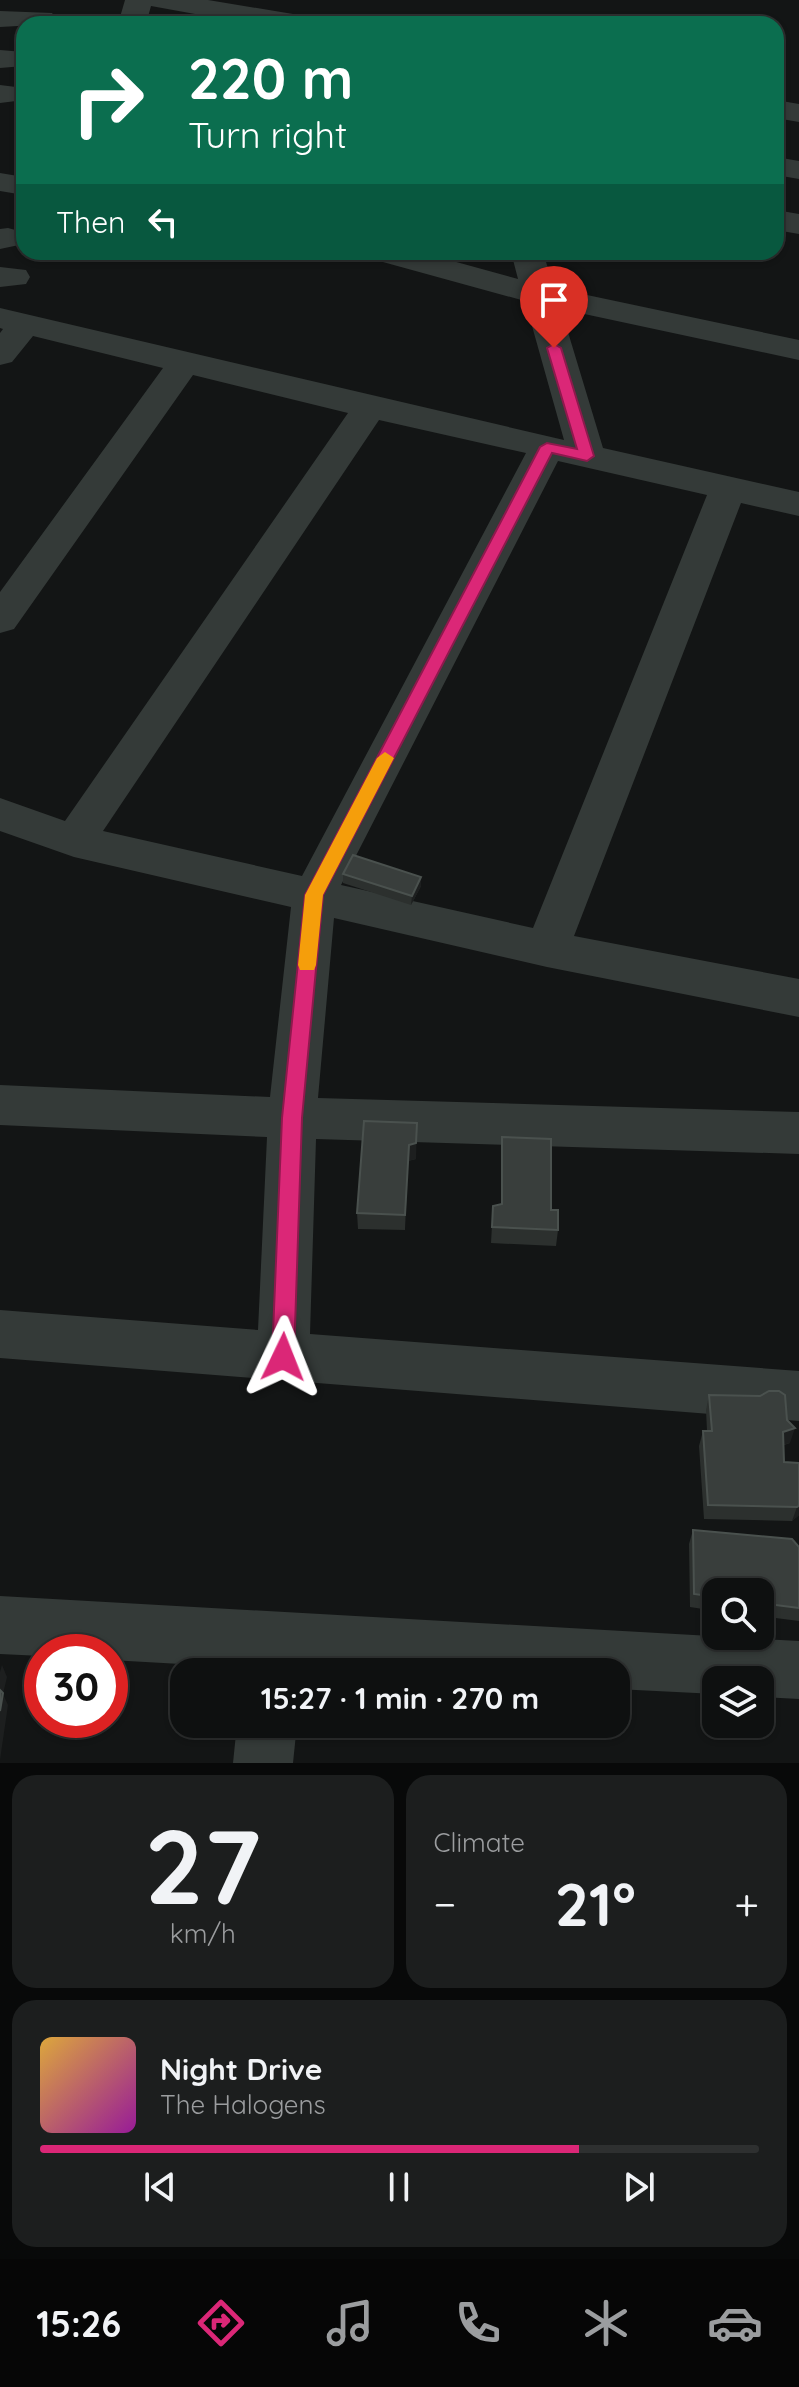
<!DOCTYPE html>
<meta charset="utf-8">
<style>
body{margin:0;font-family:Quicksand,sans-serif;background:#1c1e1e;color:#f1f3f6;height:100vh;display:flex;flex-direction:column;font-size:30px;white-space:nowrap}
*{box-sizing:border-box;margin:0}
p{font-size:26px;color:#9b9d9f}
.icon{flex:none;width:44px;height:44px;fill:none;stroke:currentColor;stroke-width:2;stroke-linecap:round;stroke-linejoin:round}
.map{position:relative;height:1763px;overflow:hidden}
.side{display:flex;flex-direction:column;gap:12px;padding:12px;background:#080909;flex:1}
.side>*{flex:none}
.banner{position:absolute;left:16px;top:16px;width:768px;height:244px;border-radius:24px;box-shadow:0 2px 6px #0004,0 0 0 2px #2e3030;background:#0b6e4f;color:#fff;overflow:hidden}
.tools{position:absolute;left:702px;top:1578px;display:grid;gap:16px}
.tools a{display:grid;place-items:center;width:72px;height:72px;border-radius:16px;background:#0e1010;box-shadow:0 2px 6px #0004,0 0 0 2px #2e3030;font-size:40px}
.speed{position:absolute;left:24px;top:1634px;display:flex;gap:16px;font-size:40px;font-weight:700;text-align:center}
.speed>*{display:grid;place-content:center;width:104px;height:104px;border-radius:50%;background:#0e1010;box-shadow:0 2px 6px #0004,0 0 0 2px #2e3030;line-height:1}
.speed .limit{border:12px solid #d22;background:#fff;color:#111}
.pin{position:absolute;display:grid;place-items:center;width:68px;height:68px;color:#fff;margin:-82px -34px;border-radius:50% 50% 50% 0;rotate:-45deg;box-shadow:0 0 8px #0007}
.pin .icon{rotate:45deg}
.me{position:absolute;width:88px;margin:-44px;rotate:2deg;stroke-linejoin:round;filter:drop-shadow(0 0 6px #0008)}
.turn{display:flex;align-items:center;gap:28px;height:168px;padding:0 40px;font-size:36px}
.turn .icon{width:104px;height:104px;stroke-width:2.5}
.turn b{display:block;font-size:56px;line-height:68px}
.then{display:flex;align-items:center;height:76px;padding:0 40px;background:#0003;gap:16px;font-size:30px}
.big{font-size:60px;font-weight:700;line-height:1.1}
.side .tile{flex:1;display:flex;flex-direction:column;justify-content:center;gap:12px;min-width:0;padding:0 28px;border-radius:24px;background:#1c1e1e}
.side .dial{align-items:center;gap:0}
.dial b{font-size:104px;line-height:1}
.song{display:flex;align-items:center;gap:24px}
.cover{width:96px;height:96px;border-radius:12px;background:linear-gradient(135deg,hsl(40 70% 55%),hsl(300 70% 35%))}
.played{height:8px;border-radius:4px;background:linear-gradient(90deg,#db2777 75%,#2e3030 75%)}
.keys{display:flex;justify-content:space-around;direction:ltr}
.heat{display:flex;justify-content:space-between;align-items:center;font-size:44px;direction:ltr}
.side .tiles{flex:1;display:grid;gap:12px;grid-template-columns:1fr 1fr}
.tile:last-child{grid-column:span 2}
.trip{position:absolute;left:170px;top:1658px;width:460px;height:80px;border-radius:24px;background:#0e1010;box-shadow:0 2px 6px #0004,0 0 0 2px #2e3030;font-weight:700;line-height:80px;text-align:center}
.tabs{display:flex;height:128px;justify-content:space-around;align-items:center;background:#060606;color:#9b9d9f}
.tabs .icon{width:56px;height:56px}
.tabs .selected{color:#db2777}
.tabs b{font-size:36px;color:#f1f3f6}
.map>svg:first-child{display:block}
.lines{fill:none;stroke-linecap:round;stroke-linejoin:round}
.minor{fill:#343a38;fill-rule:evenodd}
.wall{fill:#2c302e}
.shaded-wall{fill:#1d1f1f}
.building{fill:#393e3c;stroke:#4a514e;stroke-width:2}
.route{fill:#db2777;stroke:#8e194d;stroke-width:2}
.slow{fill:#f59e0b}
</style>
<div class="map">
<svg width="799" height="1763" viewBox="0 0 799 1763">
<rect width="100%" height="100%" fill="#131515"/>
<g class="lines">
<g class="minor">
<polygon points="125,0 208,0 299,15 309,18 313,24 250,24 151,6 146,24 118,24"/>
<polygon points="0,11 52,13 56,19 53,24 0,27"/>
<polygon points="0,50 24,52 24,66 0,68"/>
<polygon points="0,85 24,88 24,100 0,103"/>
<polygon points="776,100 799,104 799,122 776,118"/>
<polygon points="776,157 799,161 799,179 776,175"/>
<polygon points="0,173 24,177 24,195 0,191"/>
<polygon points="776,210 799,214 799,234 776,230"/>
<polygon points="8,228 19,231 24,238 19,245 0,249 0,229"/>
<path d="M367,252H420L518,279L511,252H543L554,288L799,340V360L561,309L603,448L799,492V516L741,503L574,936L799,979V1017L547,967L334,918L318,1098L799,1112V1154L316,1139L310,1334L799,1371V1421L0,1358V1310L258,1330L267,1137L0,1125V1085L270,1097L291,907L74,857L0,831V798L65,821L348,413L193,375L14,629L0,633V592L163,368L33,336L12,362L0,365V333L3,329L0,328V308L564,440L525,301L372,259ZM379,420L526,453L302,876L103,831ZM558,461L707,495L533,928L341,885Z"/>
<polygon points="0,267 26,270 30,277 26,284 0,287"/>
<polygon points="0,1596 799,1641 799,1699 760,1697 760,1680 716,1680 716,1694 616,1689 616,1672 321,1672 110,1660 110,1652 42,1652 42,1656 0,1654"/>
<polygon points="237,1724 297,1724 293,1763 233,1763"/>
</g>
</g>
<g class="wall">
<polygon points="343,874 421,877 421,886 411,905 343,883"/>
<polygon points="364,1121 416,1159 408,1161 405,1230 358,1229 357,1213"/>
<polygon points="502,1137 558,1230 556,1246 491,1243 493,1206 501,1204"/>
<polygon points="709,1395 790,1443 784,1445 784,1462 799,1463 799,1515 792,1521 704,1519 699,1446 703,1431 707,1431 706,1410"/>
<polygon points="693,1530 799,1547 799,1621 760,1616 760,1592 716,1592 716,1611 690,1607 689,1544"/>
</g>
<g class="shaded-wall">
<polygon points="421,877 421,886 411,905 412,896"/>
<polygon points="417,1123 416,1159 408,1161 405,1230 409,1145"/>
<polygon points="795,1428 790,1443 778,1446 783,1432"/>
<polygon points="799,1506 799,1515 792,1521 797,1507"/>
<polygon points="2,1665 7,1677 3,1694 8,1705 0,1760 0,1672"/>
</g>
<g class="building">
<polygon points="353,855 421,877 412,896 343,874"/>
<polygon points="364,1121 417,1123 416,1143 409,1145 405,1215 357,1213"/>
<polygon points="502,1137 551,1139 551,1210 558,1210 558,1230 492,1227 493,1206 502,1204"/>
<polygon points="769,1391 779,1391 785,1395 787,1420 795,1428 783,1432 784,1462 799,1463 799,1506 797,1507 708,1505 703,1431 712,1431 709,1395 760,1396"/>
<polygon points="693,1530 792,1539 799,1547 799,1608 760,1603 760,1592 716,1592 716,1597 694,1594"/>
<polygon points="0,1690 3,1693 0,1711"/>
</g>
<polygon class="route" points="554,344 561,348 594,456 587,461 552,453 323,895 302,1118 294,1357 291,1364 283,1367 275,1364 272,1357 282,1118 305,895 540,447 547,443 577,449 547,348"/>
<polygon class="slow" points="385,752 394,758 323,895 316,965 314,970 300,970 298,965 305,895 377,758"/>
</svg>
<div class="tools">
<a><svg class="icon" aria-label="search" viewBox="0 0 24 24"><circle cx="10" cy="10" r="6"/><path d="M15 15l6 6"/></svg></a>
<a><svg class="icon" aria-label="layers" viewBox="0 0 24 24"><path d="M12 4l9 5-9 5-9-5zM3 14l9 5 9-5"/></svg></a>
</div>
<div class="speed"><div class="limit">30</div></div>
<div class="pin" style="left:554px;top:348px;background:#d93025"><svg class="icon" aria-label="arrive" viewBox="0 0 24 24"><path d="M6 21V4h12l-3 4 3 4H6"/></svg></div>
<svg class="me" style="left:283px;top:1357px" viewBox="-20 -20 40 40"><path d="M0-17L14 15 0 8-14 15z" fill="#db2777" stroke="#fff" stroke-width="4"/></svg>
<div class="trip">15:27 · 1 min · 270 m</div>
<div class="banner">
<div class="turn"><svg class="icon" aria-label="right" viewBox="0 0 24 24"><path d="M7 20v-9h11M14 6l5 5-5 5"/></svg><div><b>220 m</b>Turn right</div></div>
<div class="then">Then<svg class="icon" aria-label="left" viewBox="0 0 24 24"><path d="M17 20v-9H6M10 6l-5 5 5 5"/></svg></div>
</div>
</div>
<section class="side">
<div class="tiles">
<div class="tile dial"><b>27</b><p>km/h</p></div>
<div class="tile"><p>Climate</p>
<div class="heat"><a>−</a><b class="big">21°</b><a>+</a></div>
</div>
<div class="tile">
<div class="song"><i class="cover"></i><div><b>Night Drive</b><p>The Halogens</p></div></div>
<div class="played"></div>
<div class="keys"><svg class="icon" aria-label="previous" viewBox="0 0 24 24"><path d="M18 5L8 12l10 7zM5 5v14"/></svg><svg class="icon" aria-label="pause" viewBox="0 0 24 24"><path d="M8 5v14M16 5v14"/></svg><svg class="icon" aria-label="next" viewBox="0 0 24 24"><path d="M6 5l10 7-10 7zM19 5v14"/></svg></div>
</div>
</div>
</section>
<nav class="tabs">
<b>15:26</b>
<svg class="icon selected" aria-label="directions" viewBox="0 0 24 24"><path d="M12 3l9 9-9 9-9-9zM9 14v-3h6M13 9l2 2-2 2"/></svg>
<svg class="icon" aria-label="music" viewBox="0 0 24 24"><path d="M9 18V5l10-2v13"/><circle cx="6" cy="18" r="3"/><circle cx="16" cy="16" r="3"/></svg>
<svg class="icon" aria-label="phone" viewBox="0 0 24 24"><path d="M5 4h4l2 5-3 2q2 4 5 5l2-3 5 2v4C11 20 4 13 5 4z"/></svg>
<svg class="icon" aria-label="climate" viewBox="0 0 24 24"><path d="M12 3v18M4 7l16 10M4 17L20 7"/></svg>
<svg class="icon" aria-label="car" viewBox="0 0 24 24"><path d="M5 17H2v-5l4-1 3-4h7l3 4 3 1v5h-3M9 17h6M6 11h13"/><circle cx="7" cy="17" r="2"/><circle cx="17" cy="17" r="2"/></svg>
</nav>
